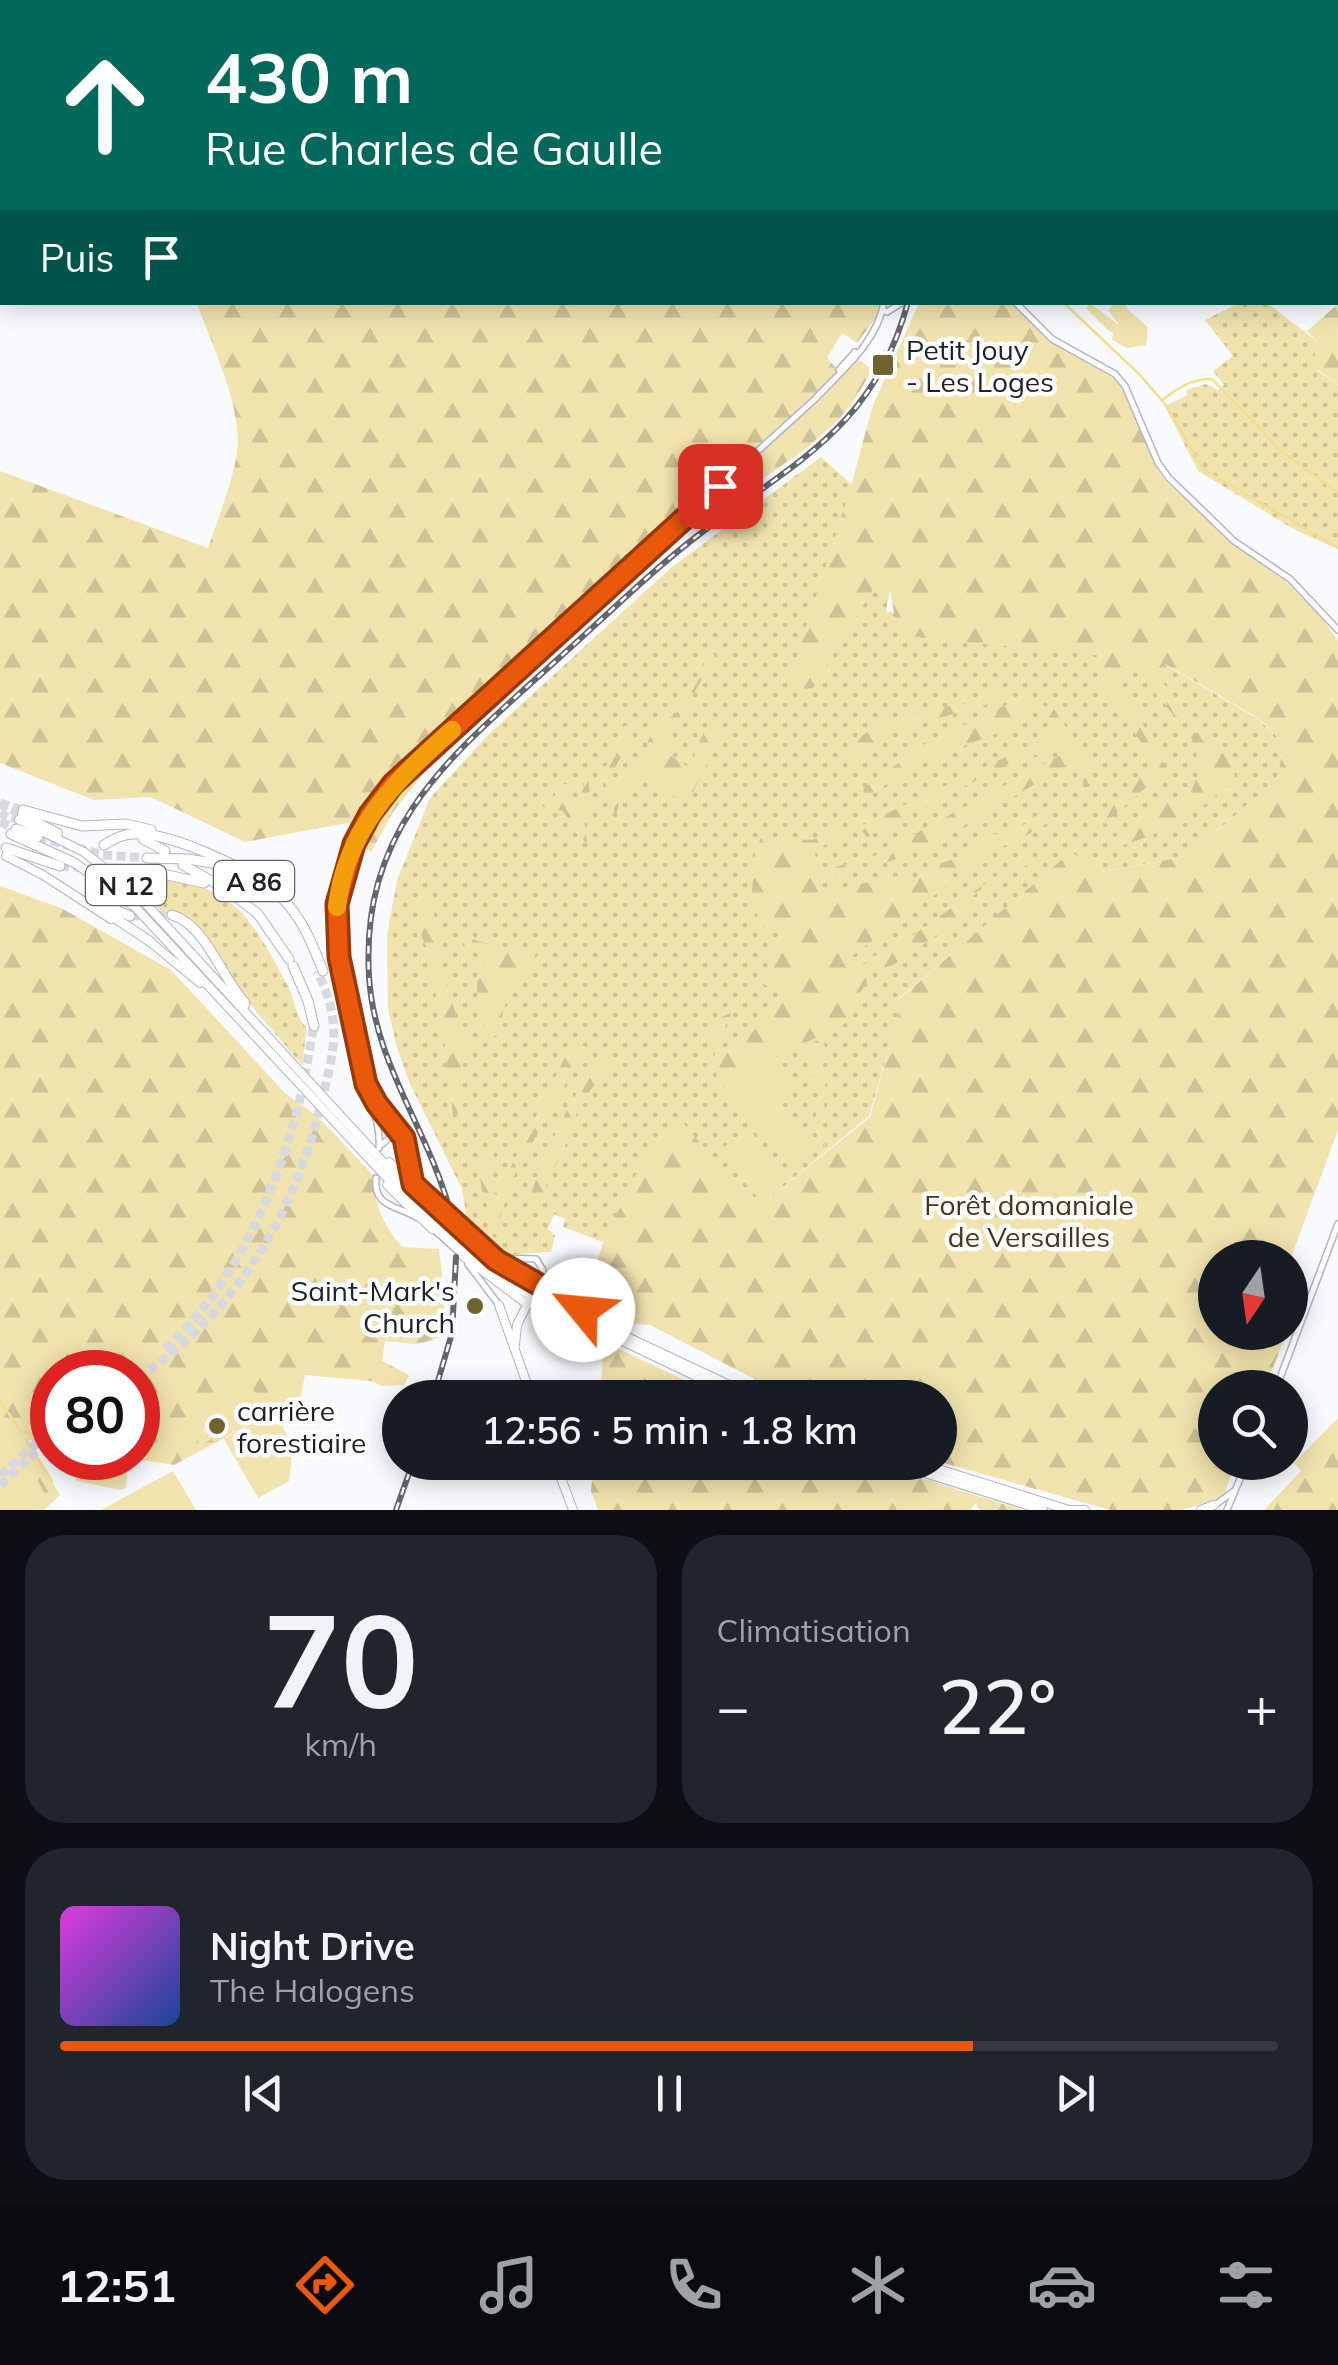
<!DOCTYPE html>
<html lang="fr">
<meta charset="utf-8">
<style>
body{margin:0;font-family:Mulish,sans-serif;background:#20242c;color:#f1f3f6;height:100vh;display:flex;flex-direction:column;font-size:38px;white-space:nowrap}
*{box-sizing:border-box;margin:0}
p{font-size:32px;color:#9ea1a6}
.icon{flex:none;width:55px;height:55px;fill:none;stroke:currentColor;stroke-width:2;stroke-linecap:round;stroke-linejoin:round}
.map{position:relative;height:1510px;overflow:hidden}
.details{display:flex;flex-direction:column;gap:25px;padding:25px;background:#0d0f14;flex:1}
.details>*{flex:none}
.banner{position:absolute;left:0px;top:0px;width:1340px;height:305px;box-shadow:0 5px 25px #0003;background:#00695c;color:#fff;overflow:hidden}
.needle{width:65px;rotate:193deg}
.controls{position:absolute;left:1198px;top:1240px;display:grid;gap:20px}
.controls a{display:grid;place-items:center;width:110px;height:110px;border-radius:50%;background:#171b24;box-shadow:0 5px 25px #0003;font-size:50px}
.speed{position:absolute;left:30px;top:1350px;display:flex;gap:20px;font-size:50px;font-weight:700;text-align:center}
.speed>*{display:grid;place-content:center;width:130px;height:130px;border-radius:50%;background:#171b24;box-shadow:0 5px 25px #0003;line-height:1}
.speed .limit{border:15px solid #d22;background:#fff;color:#111}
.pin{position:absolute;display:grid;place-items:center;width:85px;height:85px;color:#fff;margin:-42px;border-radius:20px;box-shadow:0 5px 15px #0006}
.me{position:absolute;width:110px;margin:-55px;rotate:298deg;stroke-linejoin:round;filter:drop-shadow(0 0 8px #0008)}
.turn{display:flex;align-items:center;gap:35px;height:210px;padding:0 40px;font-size:45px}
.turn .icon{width:130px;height:130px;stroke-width:2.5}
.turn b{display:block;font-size:70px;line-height:85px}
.then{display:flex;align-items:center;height:95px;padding:0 40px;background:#0003;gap:20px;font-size:38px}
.big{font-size:75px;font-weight:600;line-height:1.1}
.details .tile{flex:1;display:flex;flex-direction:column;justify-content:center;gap:15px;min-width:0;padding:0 35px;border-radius:40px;background:#20242c}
.details .dial{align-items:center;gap:0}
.dial b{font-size:130px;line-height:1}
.song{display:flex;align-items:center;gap:30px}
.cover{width:120px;height:120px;border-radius:15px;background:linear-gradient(135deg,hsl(300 70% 55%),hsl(220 70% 35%))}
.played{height:10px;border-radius:5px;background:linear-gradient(90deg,#ea580c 75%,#363941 75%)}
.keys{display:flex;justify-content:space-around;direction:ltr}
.heat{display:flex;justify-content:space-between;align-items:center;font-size:55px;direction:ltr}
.details .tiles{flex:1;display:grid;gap:25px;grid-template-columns:1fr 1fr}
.tile:last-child{grid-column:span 2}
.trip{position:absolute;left:382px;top:1380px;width:575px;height:100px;border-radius:50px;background:#171b24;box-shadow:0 5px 25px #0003;font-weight:600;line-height:100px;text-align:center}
.menu{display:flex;height:160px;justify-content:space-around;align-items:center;background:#090b0e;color:#9ea1a6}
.menu .icon{width:70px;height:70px}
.menu .current{color:#ea580c}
.menu b{font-size:45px;color:#f1f3f6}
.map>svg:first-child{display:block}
.grass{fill:url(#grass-dots)}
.forest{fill:url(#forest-firs)}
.garden{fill:#f1e3ae}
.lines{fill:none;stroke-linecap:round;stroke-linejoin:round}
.stream{stroke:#f1de90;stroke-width:2.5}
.trunk-tunnel{stroke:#d8d9de;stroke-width:8;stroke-dasharray:8 4;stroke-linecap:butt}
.motorway-tunnel{stroke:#d8d9de;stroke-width:9;stroke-dasharray:9 4.5;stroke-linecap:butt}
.tertiary-casing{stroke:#b2b4c9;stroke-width:8}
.secondary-casing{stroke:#b2b4c9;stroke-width:8}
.primary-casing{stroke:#b2b4c9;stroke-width:10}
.trunk-casing{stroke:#b2b4c9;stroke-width:10}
.motorway-casing{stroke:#b2b4c9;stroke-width:11}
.tertiary{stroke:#fff;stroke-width:5}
.secondary{stroke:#fff;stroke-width:5}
.primary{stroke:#fff;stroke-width:8}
.trunk{stroke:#fff;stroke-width:8}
.motorway{stroke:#fff;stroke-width:9}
.rail-casing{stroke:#65666d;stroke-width:6}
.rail{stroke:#fff;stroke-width:2.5;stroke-dasharray:8;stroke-linecap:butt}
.route-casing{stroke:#983908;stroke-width:25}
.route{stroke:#ea580c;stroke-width:18}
.slow{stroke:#f59e0b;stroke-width:18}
.poi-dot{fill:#6f6330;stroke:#fff;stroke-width:4}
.labels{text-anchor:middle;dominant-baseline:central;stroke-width:9;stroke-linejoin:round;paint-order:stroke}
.shield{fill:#fff;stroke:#626368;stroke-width:2.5}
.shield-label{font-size:25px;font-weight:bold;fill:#1f2028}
.poi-label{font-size:28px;fill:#1f2028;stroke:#fff;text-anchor:start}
.park-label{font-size:28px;fill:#403816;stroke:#fff}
</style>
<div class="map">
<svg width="1338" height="1510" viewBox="0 0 1338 1510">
<defs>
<pattern id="grass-dots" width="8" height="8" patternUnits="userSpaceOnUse" patternTransform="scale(2.5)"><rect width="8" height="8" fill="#f1e3ae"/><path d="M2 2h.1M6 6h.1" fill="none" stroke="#cec296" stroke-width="1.8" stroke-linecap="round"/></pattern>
<pattern id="forest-firs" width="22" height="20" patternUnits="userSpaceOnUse" patternTransform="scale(2.5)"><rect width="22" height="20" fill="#f1e3ae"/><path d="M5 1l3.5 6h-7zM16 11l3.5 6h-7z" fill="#cec296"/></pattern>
</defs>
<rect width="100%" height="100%" fill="#f9fafe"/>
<g class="grass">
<polygon points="1239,303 1267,303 1318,342 1318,371 1338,385 1338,549 1297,531 1198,471 1165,406 1187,395 1186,390 1206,384 1218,390 1224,385 1213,371 1233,356 1205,320"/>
<polygon points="821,457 852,485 841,633 875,585 890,589 886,611 928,620 1140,650 1258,719 1284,743 1277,779 1188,856 1100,872 1072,853 898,999 902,1003 869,1116 755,1210 611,1230 603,1242 563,1227 565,1219 554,1214 548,1229 555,1236 551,1252 503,1255 481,1244 469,1232 462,1189 410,1084 397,1048 388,1009 387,935 397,880 430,798 491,732 673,566"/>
<path d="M126,874C230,886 239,895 288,986C295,999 296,1019 307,1028L302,1065L231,982L198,927L184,916L163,913Z"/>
</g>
<g class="forest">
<path d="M197,303H862L880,305L875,319L857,343L842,333L827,358L837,369L850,353L870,368L889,342L855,399L840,418L807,448L689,530L435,759L393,812L371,852L359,845L356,826L347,823L245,842L151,797L94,800L0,763V471L208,548C218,519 230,489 236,459C246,412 212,347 197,303Z"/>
<polygon points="919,303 1012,303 1048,340 1115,379 1131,403 1158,471 1168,483 1230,541 1284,580 1321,616 1338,641 1338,1130 1290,1260 1215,1258 1215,1332 1287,1333 1265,1387 1215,1388 1215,1462 1235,1463 1223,1498 1181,1510 1110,1510 940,1462 940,1398 789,1397 650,1325 628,1323 583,1306 603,1243 650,1145 681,1120 755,1210 870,1117 901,1004 898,1000 1071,852 1101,872 1188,856 1277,779 1284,743 1258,718 1165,664 1158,677 1181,704 1176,718 1138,672 1117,676 1167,769 1103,825 1122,789 1157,766 1099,680 1104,656 898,635 890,590 875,586 813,688 789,690 795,662 849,493 873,405"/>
<polygon points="1338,304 1338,385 1312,365 1318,342 1307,331"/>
<path d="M711,651L715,656L667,741L671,756L690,768L696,764L694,753L712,715L727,730L720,737L693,792L678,798L666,792L660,780L642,776L621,796L615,820L613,800L605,784V774H599L597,769L606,766L624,726L632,724L629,744L609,777L612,784C626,780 633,758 647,752C645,726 672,723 684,703C695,687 701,668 711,651Z"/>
<path d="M999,692L1054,709L1085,756L1096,782L1094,786L1086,787L1072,765L1066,766L931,845L875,867L870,858L1061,755L1063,750L1058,749L1014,761L867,837L858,827L1048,737L1049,720L1041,713L1022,711L1013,727L932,758L865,797L863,789L926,743L1010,703L1009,698L901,729L883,739L858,767L848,768L847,760C855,753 853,747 859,740C876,717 950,705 977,702L984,694Z"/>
<path d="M1205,729L1231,755L1235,778C1189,821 1175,828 1115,848L1111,839L1144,820L1163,801L1190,794L1201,768L1191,737Z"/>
<polygon points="587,770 590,797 584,819 587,843 579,836 563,811 546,808 539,798 544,794 555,796 556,788 563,784 573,785 567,794 577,798 584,788 583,774"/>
<path d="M1048,811L1051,821L1010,845L995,847L979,862L950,875L948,885L844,962L852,968L871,962L873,957L912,936L1003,871L1036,856L1031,863L978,891L968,902V914L893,965L875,969L858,996L852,1020L805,1043L808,1045L836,1031L823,1040L825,1046L820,1053L826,1075L823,1130L826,1148L810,1125C825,1107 820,1084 808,1066L811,1060L800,1046L794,1044L746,1078L738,1071L722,1081L716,1075L717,1061L712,1074L706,1067L715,1054L712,1029L721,1017L731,1013L719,1041L725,1049L737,1050L742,1044L738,1040L742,1035L746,1038L781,1003L777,992L760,982L776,984L766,969H770L766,962H773L771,957L797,924L792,923L785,933L771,928L767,941L766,927L759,924L763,914L758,910L746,930L751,904L755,854L761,837L812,840L836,829L842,839L819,847L815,853L817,866L825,874C835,865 851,861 863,866L822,882V890L826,892L906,874L917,885L920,872C941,860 978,857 990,833L1013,838V831C1025,827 1034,813 1048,811Z"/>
<path d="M0,886L61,908L171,970L286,1094L318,1117L375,1177C372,1203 386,1228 402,1247L439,1249L445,1299L442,1337L418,1344L385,1341L382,1361L409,1375L404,1385L382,1386L371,1381L305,1375L300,1401H294L174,1465L130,1458H138V1372H52V1419H48L44,1442L27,1440L60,1495L44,1510H36L48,1503L0,1445Z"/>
<path d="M431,892C438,941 443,997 469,1040L461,1074L459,1112L453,1116L442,1021L430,969L433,959L422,938L419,896Z"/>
<path d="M461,936L492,945L503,952C509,946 530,947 537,952L503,1009L501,1035L486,1037L483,1026L487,1016L477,994V971L467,960L472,955L484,965L482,955L474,947L466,950Z"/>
<path d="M573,1041L586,1047L513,1177L499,1221L510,1236L498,1237L489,1230L493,1217C482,1200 477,1176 482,1156L494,1154L493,1193L497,1195Z"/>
<path d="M618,1041L606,1070L579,1105L570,1136L528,1223C521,1194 576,1089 595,1063C601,1055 611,1048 618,1041Z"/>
<polygon points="604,1342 720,1397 600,1397"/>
<polygon points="1338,1418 1338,1510 1264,1510 1301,1471 1294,1463"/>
<polygon points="594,1463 874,1463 1023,1510 980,1510 975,1503 971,1510 598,1510 591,1491"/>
</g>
<g class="garden">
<polygon points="1090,303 1120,326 1108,310 1115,303 1125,303 1127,309 1148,327 1146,345 1127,348 1112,340 1113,332 1109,331 1086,308"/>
<polygon points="771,1057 793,1083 777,1098 819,1149 792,1171 722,1084 737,1071 745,1079"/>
<polygon points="748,1128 786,1174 757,1197 719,1151"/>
<polygon points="251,1385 265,1413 200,1445 186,1417"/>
<polygon points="294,1401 298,1404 296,1416 290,1417 283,1427 288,1437 294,1437 289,1481 258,1498 224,1439"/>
<polygon points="0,1434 16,1437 49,1503 36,1510 0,1510"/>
<polygon points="79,1458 128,1466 126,1488 121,1490 77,1481 74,1476"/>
<polygon points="173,1471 196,1510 101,1510"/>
</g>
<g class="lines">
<g class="stream">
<polyline points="583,0 585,2"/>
<polyline points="637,0 639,2"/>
<polyline points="1063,302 1140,375 1165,404 1204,470 1338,548"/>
<path d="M1162,400C1179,388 1190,379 1212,379L1280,450L1338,493"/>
<polyline points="0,1401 21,1431 42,1438"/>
<polyline points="26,1439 52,1481"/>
</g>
<g class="trunk-tunnel">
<polyline points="0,805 22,814"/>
<polyline points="0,814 19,820"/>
</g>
<g class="motorway-tunnel">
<polyline points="0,803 23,810"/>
<polyline points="0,822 16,829"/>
<polyline points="38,837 103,855 147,858"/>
<polyline points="60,866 163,874"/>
<polyline points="130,916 172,915"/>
<path d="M165,1349C227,1293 267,1211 291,1132C302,1098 307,1061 314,1026"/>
<path d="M138,1378C237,1310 292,1220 321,1104C334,1050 343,1024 317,971"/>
<polyline points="0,1475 52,1430"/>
<polyline points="0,1485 52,1437"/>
</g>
<g class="tertiary-casing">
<g id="tertiary">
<polyline points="1297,0 1300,2"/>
<polyline points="1152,2 1154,0"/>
<polyline points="1256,2 1257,0"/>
<polyline points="1338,41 1338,42"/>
<polyline points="1015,302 1052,339 1115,374 1125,386 1158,463 1169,478 1234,541 1290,579 1338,630"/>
<polyline points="883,310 887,312 903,302"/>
</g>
</g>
<g class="secondary-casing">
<g id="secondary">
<polyline points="506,0 509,2"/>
<polyline points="839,370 855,352"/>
<polyline points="371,1095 405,1138 413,1184 481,1247"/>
<polyline points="382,1144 392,1136 402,1139"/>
<path d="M379,1148C381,1125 370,1103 365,1080C341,962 305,872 403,774L815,399C842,370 877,343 884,302"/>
<path d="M376,1178C373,1207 396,1205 416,1217"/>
<polyline points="433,1229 462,1255"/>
<polyline points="498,1258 536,1259 543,1270 540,1285"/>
<polyline points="468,1264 499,1305"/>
<polyline points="1279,1388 1280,1378 1338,1224"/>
<polyline points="1215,1505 1234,1491"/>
<polyline points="1227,1510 1247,1462"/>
</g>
</g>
<g class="primary-casing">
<g id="primary">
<polyline points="499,1305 532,1398"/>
<polyline points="515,1345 517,1325 525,1309"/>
<polyline points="555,1462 573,1510"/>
</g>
</g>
<g class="trunk-casing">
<g id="trunk">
<polyline points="22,814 58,833"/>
<polyline points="19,820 84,852 136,893 394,1174 503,1273 553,1302 757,1398"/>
<polyline points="6,856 43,875 111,919"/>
<polyline points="75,863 136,908 388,1179 471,1256 535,1299 741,1398"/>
<polyline points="149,941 200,983"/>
<polyline points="389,1162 413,1184"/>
<polyline points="387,1185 432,1229"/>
<polyline points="481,1247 507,1269 580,1309"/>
<polyline points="463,1256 523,1301 587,1329"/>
<polyline points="890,1462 1043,1510"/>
<polyline points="916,1462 1069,1510"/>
<polyline points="1069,1510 1085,1510"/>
<polyline points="1201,1510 1214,1505"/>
</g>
</g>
<g class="motorway-casing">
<g id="motorway">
<polyline points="23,810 82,826 126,824 151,830"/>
<polyline points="16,829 38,837"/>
<polyline points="11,834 75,863"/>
<polyline points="143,839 165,851"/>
<path d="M104,845C113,839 122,834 133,834C169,831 256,871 281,897C302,918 312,943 323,971"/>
<polyline points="6,848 60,866"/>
<polyline points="147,858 188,859 218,864"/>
<polyline points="183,865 226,889 258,914 289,959"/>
<polyline points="163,874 204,883"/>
<polyline points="93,890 109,914 151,942"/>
<polyline points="110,907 130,916"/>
<path d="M172,915C206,925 221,977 245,1003L243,1008"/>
<polyline points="293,966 308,1001 314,1026"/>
</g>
</g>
<use href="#tertiary" class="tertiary"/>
<use href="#secondary" class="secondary"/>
<use href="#primary" class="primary"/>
<use href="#trunk" class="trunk"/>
<use href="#motorway" class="motorway"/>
<g class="rail-casing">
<g id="rail">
<polyline points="809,0 812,2"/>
<path d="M450,1211C428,1129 374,1063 369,976C360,822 457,751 559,658C606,616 651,571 701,533C796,461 874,428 908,302"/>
<polyline points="433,1398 452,1333 456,1257"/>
<polyline points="396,1510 413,1462"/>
</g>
</g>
<use href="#rail" class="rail"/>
</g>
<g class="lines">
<g class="route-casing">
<polyline id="route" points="583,1310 496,1260 413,1184 404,1138 377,1104 366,1084 339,957 337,904 354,844 370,814 393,784 720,486"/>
</g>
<use href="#route" class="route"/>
<path class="slow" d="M337,907C346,828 396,780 452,730"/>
</g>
<g class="poi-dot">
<rect x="871" y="353" width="24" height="24" rx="5"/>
<circle cx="475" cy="1306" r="10"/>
<circle cx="217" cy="1426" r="10"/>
</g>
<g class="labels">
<g class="shield">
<rect x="214" y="861" width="80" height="40" rx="8"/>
<rect x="86" y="865" width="80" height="40" rx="8"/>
</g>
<g class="shield-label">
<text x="254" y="881">A 86</text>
<text x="126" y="885">N 12</text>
</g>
<g class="poi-label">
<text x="906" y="349">Petit Jouy<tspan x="906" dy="32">- Les Loges</tspan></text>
<text x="455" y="1290" text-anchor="end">Saint-Mark's<tspan x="455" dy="32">Church</tspan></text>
<text x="237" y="1410">carrière<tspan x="237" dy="32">forestiaire</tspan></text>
</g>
<g class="park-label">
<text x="1029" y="1204">Forêt domaniale<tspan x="1029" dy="32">de Versailles</tspan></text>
</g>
</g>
</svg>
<div class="controls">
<a><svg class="needle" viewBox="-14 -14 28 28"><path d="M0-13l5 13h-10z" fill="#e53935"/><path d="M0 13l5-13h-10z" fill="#9ea1a6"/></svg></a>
<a><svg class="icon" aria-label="search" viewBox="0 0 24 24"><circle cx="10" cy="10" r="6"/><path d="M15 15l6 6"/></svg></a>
</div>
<div class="speed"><div class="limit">80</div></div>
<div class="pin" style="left:720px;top:486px;background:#d93025"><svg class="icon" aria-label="arrive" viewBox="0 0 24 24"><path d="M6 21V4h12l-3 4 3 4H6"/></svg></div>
<svg class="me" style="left:583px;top:1310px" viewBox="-20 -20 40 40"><circle r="19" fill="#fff"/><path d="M0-13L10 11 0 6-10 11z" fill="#ea580c"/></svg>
<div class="trip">12:56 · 5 min · 1.8 km</div>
<div class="banner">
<div class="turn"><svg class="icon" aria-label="ahead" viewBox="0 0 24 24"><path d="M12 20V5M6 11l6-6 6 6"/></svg><div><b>430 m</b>Rue Charles de Gaulle</div></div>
<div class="then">Puis<svg class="icon" aria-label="arrive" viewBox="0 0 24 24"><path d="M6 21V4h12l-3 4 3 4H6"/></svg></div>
</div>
</div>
<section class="details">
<div class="tiles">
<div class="tile dial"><b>70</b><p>km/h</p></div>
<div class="tile"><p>Climatisation</p>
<div class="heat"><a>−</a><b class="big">22°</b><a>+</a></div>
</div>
<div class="tile">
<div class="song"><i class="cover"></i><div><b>Night Drive</b><p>The Halogens</p></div></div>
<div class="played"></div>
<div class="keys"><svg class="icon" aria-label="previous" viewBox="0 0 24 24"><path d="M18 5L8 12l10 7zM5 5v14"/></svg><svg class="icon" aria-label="pause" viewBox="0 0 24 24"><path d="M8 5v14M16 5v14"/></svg><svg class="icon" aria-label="next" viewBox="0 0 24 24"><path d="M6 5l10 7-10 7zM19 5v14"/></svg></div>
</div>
</div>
</section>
<nav class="menu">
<b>12:51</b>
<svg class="icon current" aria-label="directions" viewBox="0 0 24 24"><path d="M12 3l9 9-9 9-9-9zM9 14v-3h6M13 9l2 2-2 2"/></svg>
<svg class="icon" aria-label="music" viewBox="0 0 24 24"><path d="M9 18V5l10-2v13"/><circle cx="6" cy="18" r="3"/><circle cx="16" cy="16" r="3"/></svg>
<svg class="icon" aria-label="phone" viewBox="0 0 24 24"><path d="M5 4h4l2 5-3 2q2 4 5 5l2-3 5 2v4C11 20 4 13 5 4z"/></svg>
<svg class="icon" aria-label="climate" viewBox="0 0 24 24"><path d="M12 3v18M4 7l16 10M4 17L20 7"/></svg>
<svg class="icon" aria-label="car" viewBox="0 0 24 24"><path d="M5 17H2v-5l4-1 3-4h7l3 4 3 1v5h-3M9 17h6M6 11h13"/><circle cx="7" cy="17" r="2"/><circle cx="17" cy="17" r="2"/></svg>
<svg class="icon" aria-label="filters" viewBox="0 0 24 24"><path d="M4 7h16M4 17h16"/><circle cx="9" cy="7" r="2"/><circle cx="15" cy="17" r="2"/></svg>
</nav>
